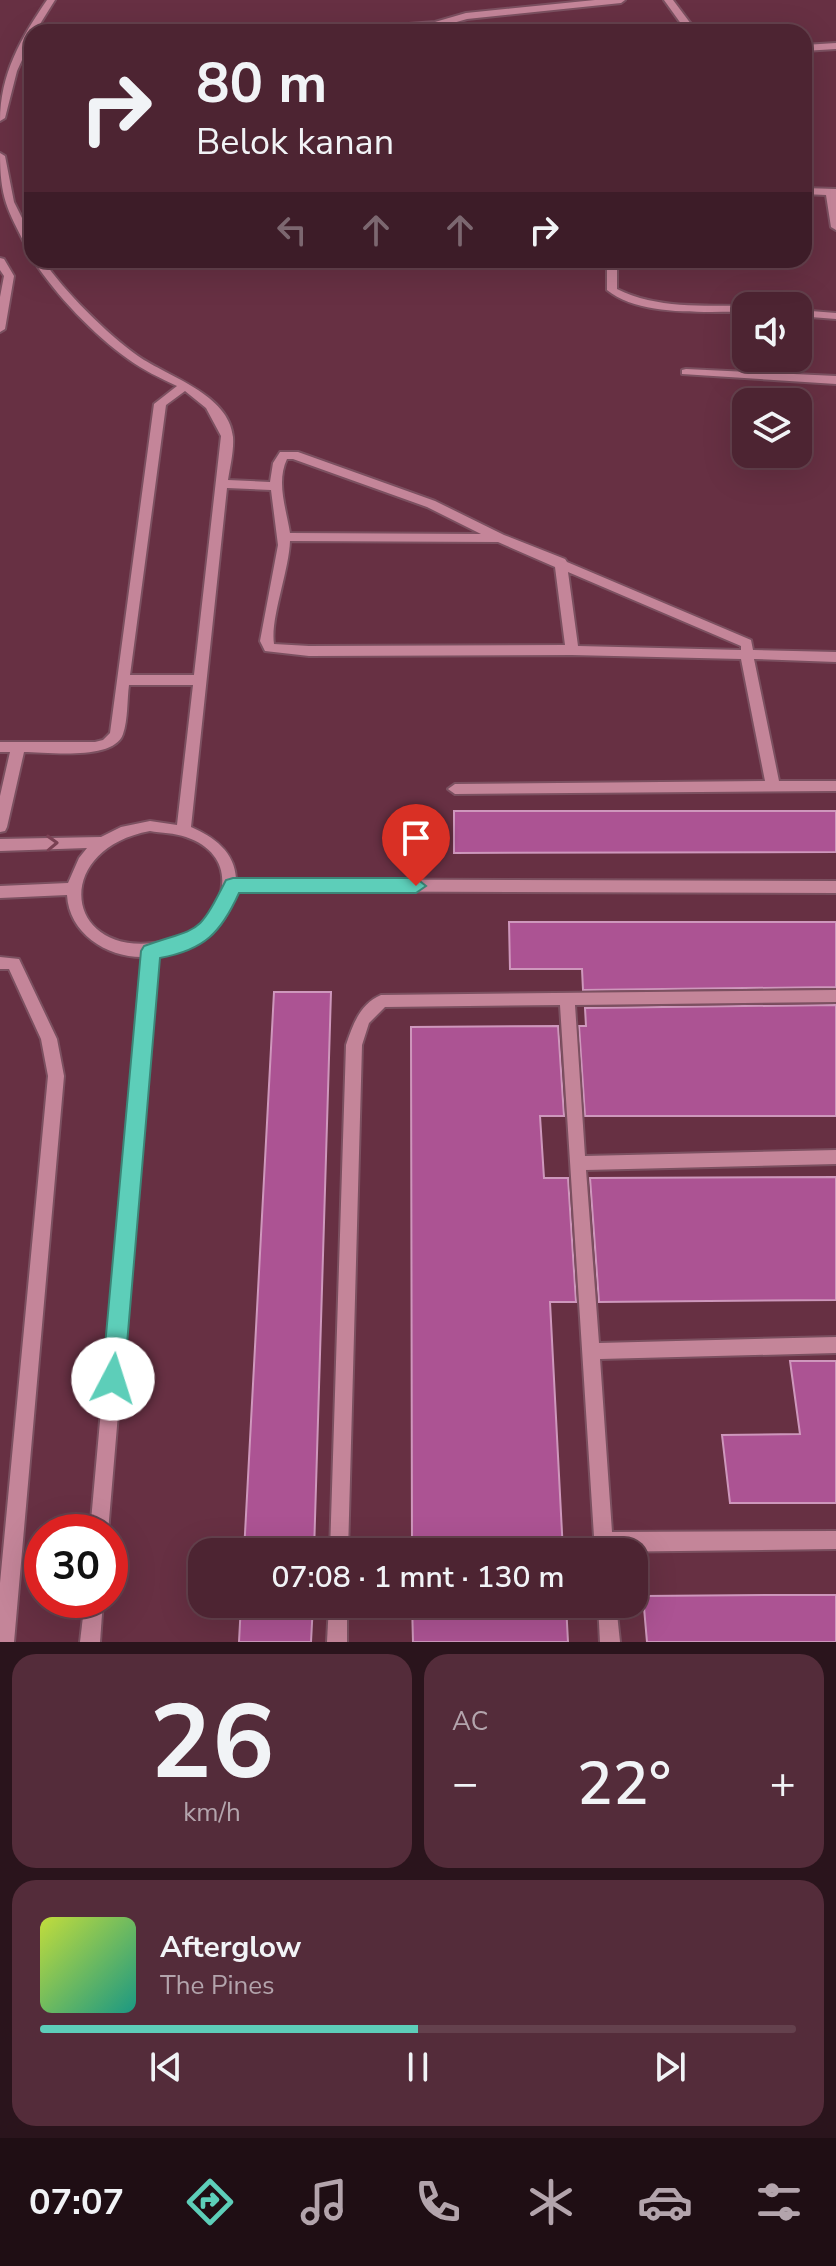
<!DOCTYPE html>
<html lang="id">
<meta charset="utf-8">
<style>
body{margin:0;font-family:"Nunito Sans",sans-serif;background:#542c3a;color:#f1f3f6;height:100vh;display:flex;flex-direction:column;font-size:30px;white-space:nowrap}
*{box-sizing:border-box;margin:0}
p{font-size:26px;color:#b3a4ac}
.icon{flex:none;width:44px;height:44px;fill:none;stroke:currentColor;stroke-width:2;stroke-linecap:round;stroke-linejoin:round}
.map{position:relative;height:1642px;overflow:hidden}
.drawer{display:flex;flex-direction:column;gap:12px;padding:12px;background:#2a141c;flex:1}
.drawer>*{flex:none}
.hud{position:absolute;left:24px;top:24px;width:788px;height:244px;border-radius:24px;box-shadow:0 8px 32px #0002,0 0 0 2px #64414d;background:#4d2432;color:#f1f3f6;overflow:hidden}
.buttons{position:absolute;left:732px;top:292px;display:grid;gap:16px}
.buttons a{display:grid;place-items:center;width:80px;height:80px;border-radius:16px;background:#4d2432;box-shadow:0 8px 32px #0002,0 0 0 2px #64414d;font-size:40px}
.speed{position:absolute;left:24px;top:1514px;display:flex;gap:16px;font-size:40px;font-weight:700;text-align:center}
.speed>*{display:grid;place-content:center;width:104px;height:104px;border-radius:50%;background:#4d2432;box-shadow:0 8px 32px #0002,0 0 0 2px #64414d;line-height:1}
.speed .limit{border:12px solid #d22;background:#fff;color:#111}
.pin{position:absolute;display:grid;place-items:center;width:68px;height:68px;color:#fff;margin:-82px -34px;border-radius:50% 50% 50% 0;rotate:-45deg;box-shadow:0 0 8px #0007}
.pin .icon{rotate:45deg}
.me{position:absolute;width:88px;margin:-44px;rotate:5deg;stroke-linejoin:round;filter:drop-shadow(0 0 6px #0008)}
.turn{display:flex;align-items:center;gap:28px;height:168px;padding:0 40px;font-size:36px}
.turn .icon{width:104px;height:104px;stroke-width:2.5}
.turn b{display:block;font-size:56px;line-height:68px}
.lanes{display:flex;align-items:center;height:76px;padding:0 40px;background:#0003;justify-content:center;gap:40px;direction:ltr}
.lanes .off{opacity:.35}
.big{font-size:60px;font-weight:600;line-height:1.1}
.drawer .widget{flex:1;display:flex;flex-direction:column;justify-content:center;gap:12px;min-width:0;padding:0 28px;border-radius:24px;background:#542c3a}
.drawer .dial{align-items:center;gap:0}
.dial b{font-size:104px;line-height:1}
.song{display:flex;align-items:center;gap:24px}
.cover{width:96px;height:96px;border-radius:12px;background:linear-gradient(135deg,hsl(70 70% 55%),hsl(170 70% 35%))}
.played{height:8px;border-radius:4px;background:linear-gradient(90deg,#5dceb9 50%,#64414d 50%)}
.keys{display:flex;justify-content:space-around;direction:ltr}
.heat{display:flex;justify-content:space-between;align-items:center;font-size:44px;direction:ltr}
.drawer .tiles{flex:1;display:grid;gap:12px;grid-template-columns:1fr 1fr}
.widget:last-child{grid-column:span 2}
.trip{position:absolute;left:188px;top:1538px;width:460px;height:80px;border-radius:24px;background:#4d2432;box-shadow:0 8px 32px #0002,0 0 0 2px #64414d;font-weight:600;line-height:80px;text-align:center}
.tabs{display:flex;height:128px;justify-content:space-around;align-items:center;background:#1f0e14;color:#b3a4ac}
.tabs .icon{width:56px;height:56px}
.tabs .selected{color:#5dceb9}
.tabs b{font-size:36px;color:#f1f3f6}
.map>svg:first-child{display:block}
.building{fill:#ac5393;stroke:#ce97bc;stroke-width:2}
.lines{fill:none;stroke-linecap:round;stroke-linejoin:round}
.minor-casing{stroke:#7b5060;stroke-width:4}
.minor{fill:#c48599;fill-rule:evenodd}
.oneway{stroke:#7a4154}
.route{fill:#5dceb9;stroke:#3c8678;stroke-width:2}
</style>
<div class="map">
<svg width="836" height="1642" viewBox="0 0 836 1642">
<rect width="100%" height="100%" fill="#673043"/>
<g class="building">
<polygon points="454,811 836,811 836,852 454,853"/>
<polygon points="509,922 836,922 836,987 583,990 582,969 510,969"/>
<polygon points="274,992 331,992 314,1552 244,1552"/>
<polygon points="836,1005 836,1116 585,1116 579,1026 586,1026 585,1008"/>
<polygon points="558,1026 564,1116 540,1116 544,1178 568,1178 576,1302 550,1302 563,1552 412,1552 411,1027"/>
<polygon points="836,1177 836,1300 599,1302 590,1178"/>
<polygon points="790,1361 836,1361 836,1503 730,1503 722,1435 800,1434"/>
<polygon points="764,1595 836,1595 836,1642 647,1642 643,1596"/>
<polygon points="241,1604 313,1604 311,1642 239,1642"/>
<polygon points="412,1604 566,1604 568,1642 413,1642"/>
</g>
<g class="lines">
<g class="minor-casing">
<g id="minor">
<path d="M47,0H55L35,32H32V38L17,71L5,118L0,121C0,74 21,38 47,0Z"/>
<polygon points="595,0 625,0 621,3 467,19 439,27 437,32 427,32 430,28 338,32 343,29 435,22 466,13"/>
<polygon points="664,0 673,0 697,32 687,32"/>
<polygon points="836,43 836,49 804,51 804,45"/>
<path d="M0,153L5,156L14,202L32,238V251L27,248C7,209 0,198 0,153Z"/>
<polygon points="804,188 836,189 836,230 831,227 826,195 804,194"/>
<polygon points="0,258 4,259 14,276 5,329 0,332 0,297 4,276 0,270"/>
<path d="M33,260H43C64,291 108,335 138,356C168,377 229,394 233,437C234,451 230,467 228,480L270,482L273,463L280,452H298L435,501L504,535L565,559L567,562L751,640L753,650L836,652V662L754,659L779,781H836V791L455,794L448,789L455,784L765,781L741,659L572,655L309,656L265,651L260,641L278,545L271,490L227,488L191,827C214,837 235,852 236,879L836,881V893L237,891C223,931 200,951 157,955L108,1532H90L142,957C106,957 69,933 67,895L0,898V886L68,883L79,858L87,848L0,851V839L101,837L121,827L150,821L177,825L193,685H129C127,700 128,720 123,734C114,761 47,752 24,752L7,827L5,831L0,832V796L10,752H0V742H95L103,740L110,733L154,404L177,386C160,378 143,370 128,359C94,335 56,295 33,260ZM185,391L206,408L221,436L194,675H130L166,405ZM287,459H293L427,507L481,534L290,533C286,508 276,482 287,459ZM290,541L498,542L555,567L565,645L309,646L274,644C270,619 289,571 290,541ZM568,572L741,646V650L578,646ZM150,831C161,833 175,833 186,837C230,852 232,893 203,923C190,937 172,942 153,943C63,953 53,849 150,831Z"/>
<path d="M607,260H617V289C657,309 702,305 746,306V312C704,311 640,317 607,290Z"/>
<polygon points="798,310 836,313 836,319 798,316"/>
<polygon points="686,369 836,376 836,384 682,374 682,370"/>
<polygon points="0,957 19,959 57,1039 64,1076 14,1642 0,1642 0,1583 48,1076 41,1039 9,969 0,969"/>
<path d="M836,990V1002L575,1005L585,1156L836,1150V1164L586,1170L599,1343L836,1337V1353L600,1359L612,1532L836,1531V1549L595,1552L560,1005L385,1007L369,1023L362,1045L348,1552H330L346,1045C353,1024 360,1004 381,995Z"/>
<polygon points="85,1600 103,1600 100,1642 80,1642"/>
<polygon points="329,1604 347,1604 347,1642 327,1642"/>
<polygon points="598,1604 616,1604 620,1642 600,1642"/>
</g>
</g>
<use href="#minor" class="minor"/>
</g>
<defs><path id="oneway-chevron" d="M-2-3.5L2.5 0L-2 3.5" fill="none" stroke-width="1.6" stroke-linecap="round" stroke-linejoin="round" transform="scale(2)"/></defs>
<use class="oneway" href="#oneway-chevron" transform="translate(52 843) rotate(-2)"/>
<path class="route" d="M233,878H416L426,886L416,893H239C221,933 204,950 160,958L124,1379L121,1387L113,1390L105,1387L102,1379L141,951L144,946C201,926 197,937 226,880Z"/>
</svg>
<div class="buttons">
<a><svg class="icon" aria-label="sound" viewBox="0 0 24 24"><path d="M4 9h4l5-4v14l-5-4H4zM17 9q2 3 0 6"/></svg></a>
<a><svg class="icon" aria-label="layers" viewBox="0 0 24 24"><path d="M12 4l9 5-9 5-9-5zM3 14l9 5 9-5"/></svg></a>
</div>
<div class="speed"><div class="limit">30</div></div>
<div class="pin" style="left:416px;top:886px;background:#d93025"><svg class="icon" aria-label="arrive" viewBox="0 0 24 24"><path d="M6 21V4h12l-3 4 3 4H6"/></svg></div>
<svg class="me" style="left:113px;top:1379px" viewBox="-20 -20 40 40"><circle r="19" fill="#fff"/><path d="M0-13L10 11 0 6-10 11z" fill="#5dceb9"/></svg>
<div class="trip">07:08 · 1 mnt · 130 m</div>
<div class="hud">
<div class="turn"><svg class="icon" aria-label="right" viewBox="0 0 24 24"><path d="M7 20v-9h11M14 6l5 5-5 5"/></svg><div><b>80 m</b>Belok kanan</div></div>
<div class="lanes"><svg class="icon off" aria-label="left" viewBox="0 0 24 24"><path d="M17 20v-9H6M10 6l-5 5 5 5"/></svg><svg class="icon off" aria-label="ahead" viewBox="0 0 24 24"><path d="M12 20V5M6 11l6-6 6 6"/></svg><svg class="icon off" aria-label="ahead" viewBox="0 0 24 24"><path d="M12 20V5M6 11l6-6 6 6"/></svg><svg class="icon" aria-label="right" viewBox="0 0 24 24"><path d="M7 20v-9h11M14 6l5 5-5 5"/></svg></div>
</div>
</div>
<section class="drawer">
<div class="tiles">
<div class="widget dial"><b>26</b><p>km/h</p></div>
<div class="widget"><p>AC</p>
<div class="heat"><a>−</a><b class="big">22°</b><a>+</a></div>
</div>
<div class="widget">
<div class="song"><i class="cover"></i><div><b>Afterglow</b><p>The Pines</p></div></div>
<div class="played"></div>
<div class="keys"><svg class="icon" aria-label="previous" viewBox="0 0 24 24"><path d="M18 5L8 12l10 7zM5 5v14"/></svg><svg class="icon" aria-label="pause" viewBox="0 0 24 24"><path d="M8 5v14M16 5v14"/></svg><svg class="icon" aria-label="next" viewBox="0 0 24 24"><path d="M6 5l10 7-10 7zM19 5v14"/></svg></div>
</div>
</div>
</section>
<nav class="tabs">
<b>07:07</b>
<svg class="icon selected" aria-label="directions" viewBox="0 0 24 24"><path d="M12 3l9 9-9 9-9-9zM9 14v-3h6M13 9l2 2-2 2"/></svg>
<svg class="icon" aria-label="music" viewBox="0 0 24 24"><path d="M9 18V5l10-2v13"/><circle cx="6" cy="18" r="3"/><circle cx="16" cy="16" r="3"/></svg>
<svg class="icon" aria-label="phone" viewBox="0 0 24 24"><path d="M5 4h4l2 5-3 2q2 4 5 5l2-3 5 2v4C11 20 4 13 5 4z"/></svg>
<svg class="icon" aria-label="climate" viewBox="0 0 24 24"><path d="M12 3v18M4 7l16 10M4 17L20 7"/></svg>
<svg class="icon" aria-label="car" viewBox="0 0 24 24"><path d="M5 17H2v-5l4-1 3-4h7l3 4 3 1v5h-3M9 17h6M6 11h13"/><circle cx="7" cy="17" r="2"/><circle cx="17" cy="17" r="2"/></svg>
<svg class="icon" aria-label="filters" viewBox="0 0 24 24"><path d="M4 7h16M4 17h16"/><circle cx="9" cy="7" r="2"/><circle cx="15" cy="17" r="2"/></svg>
</nav>
